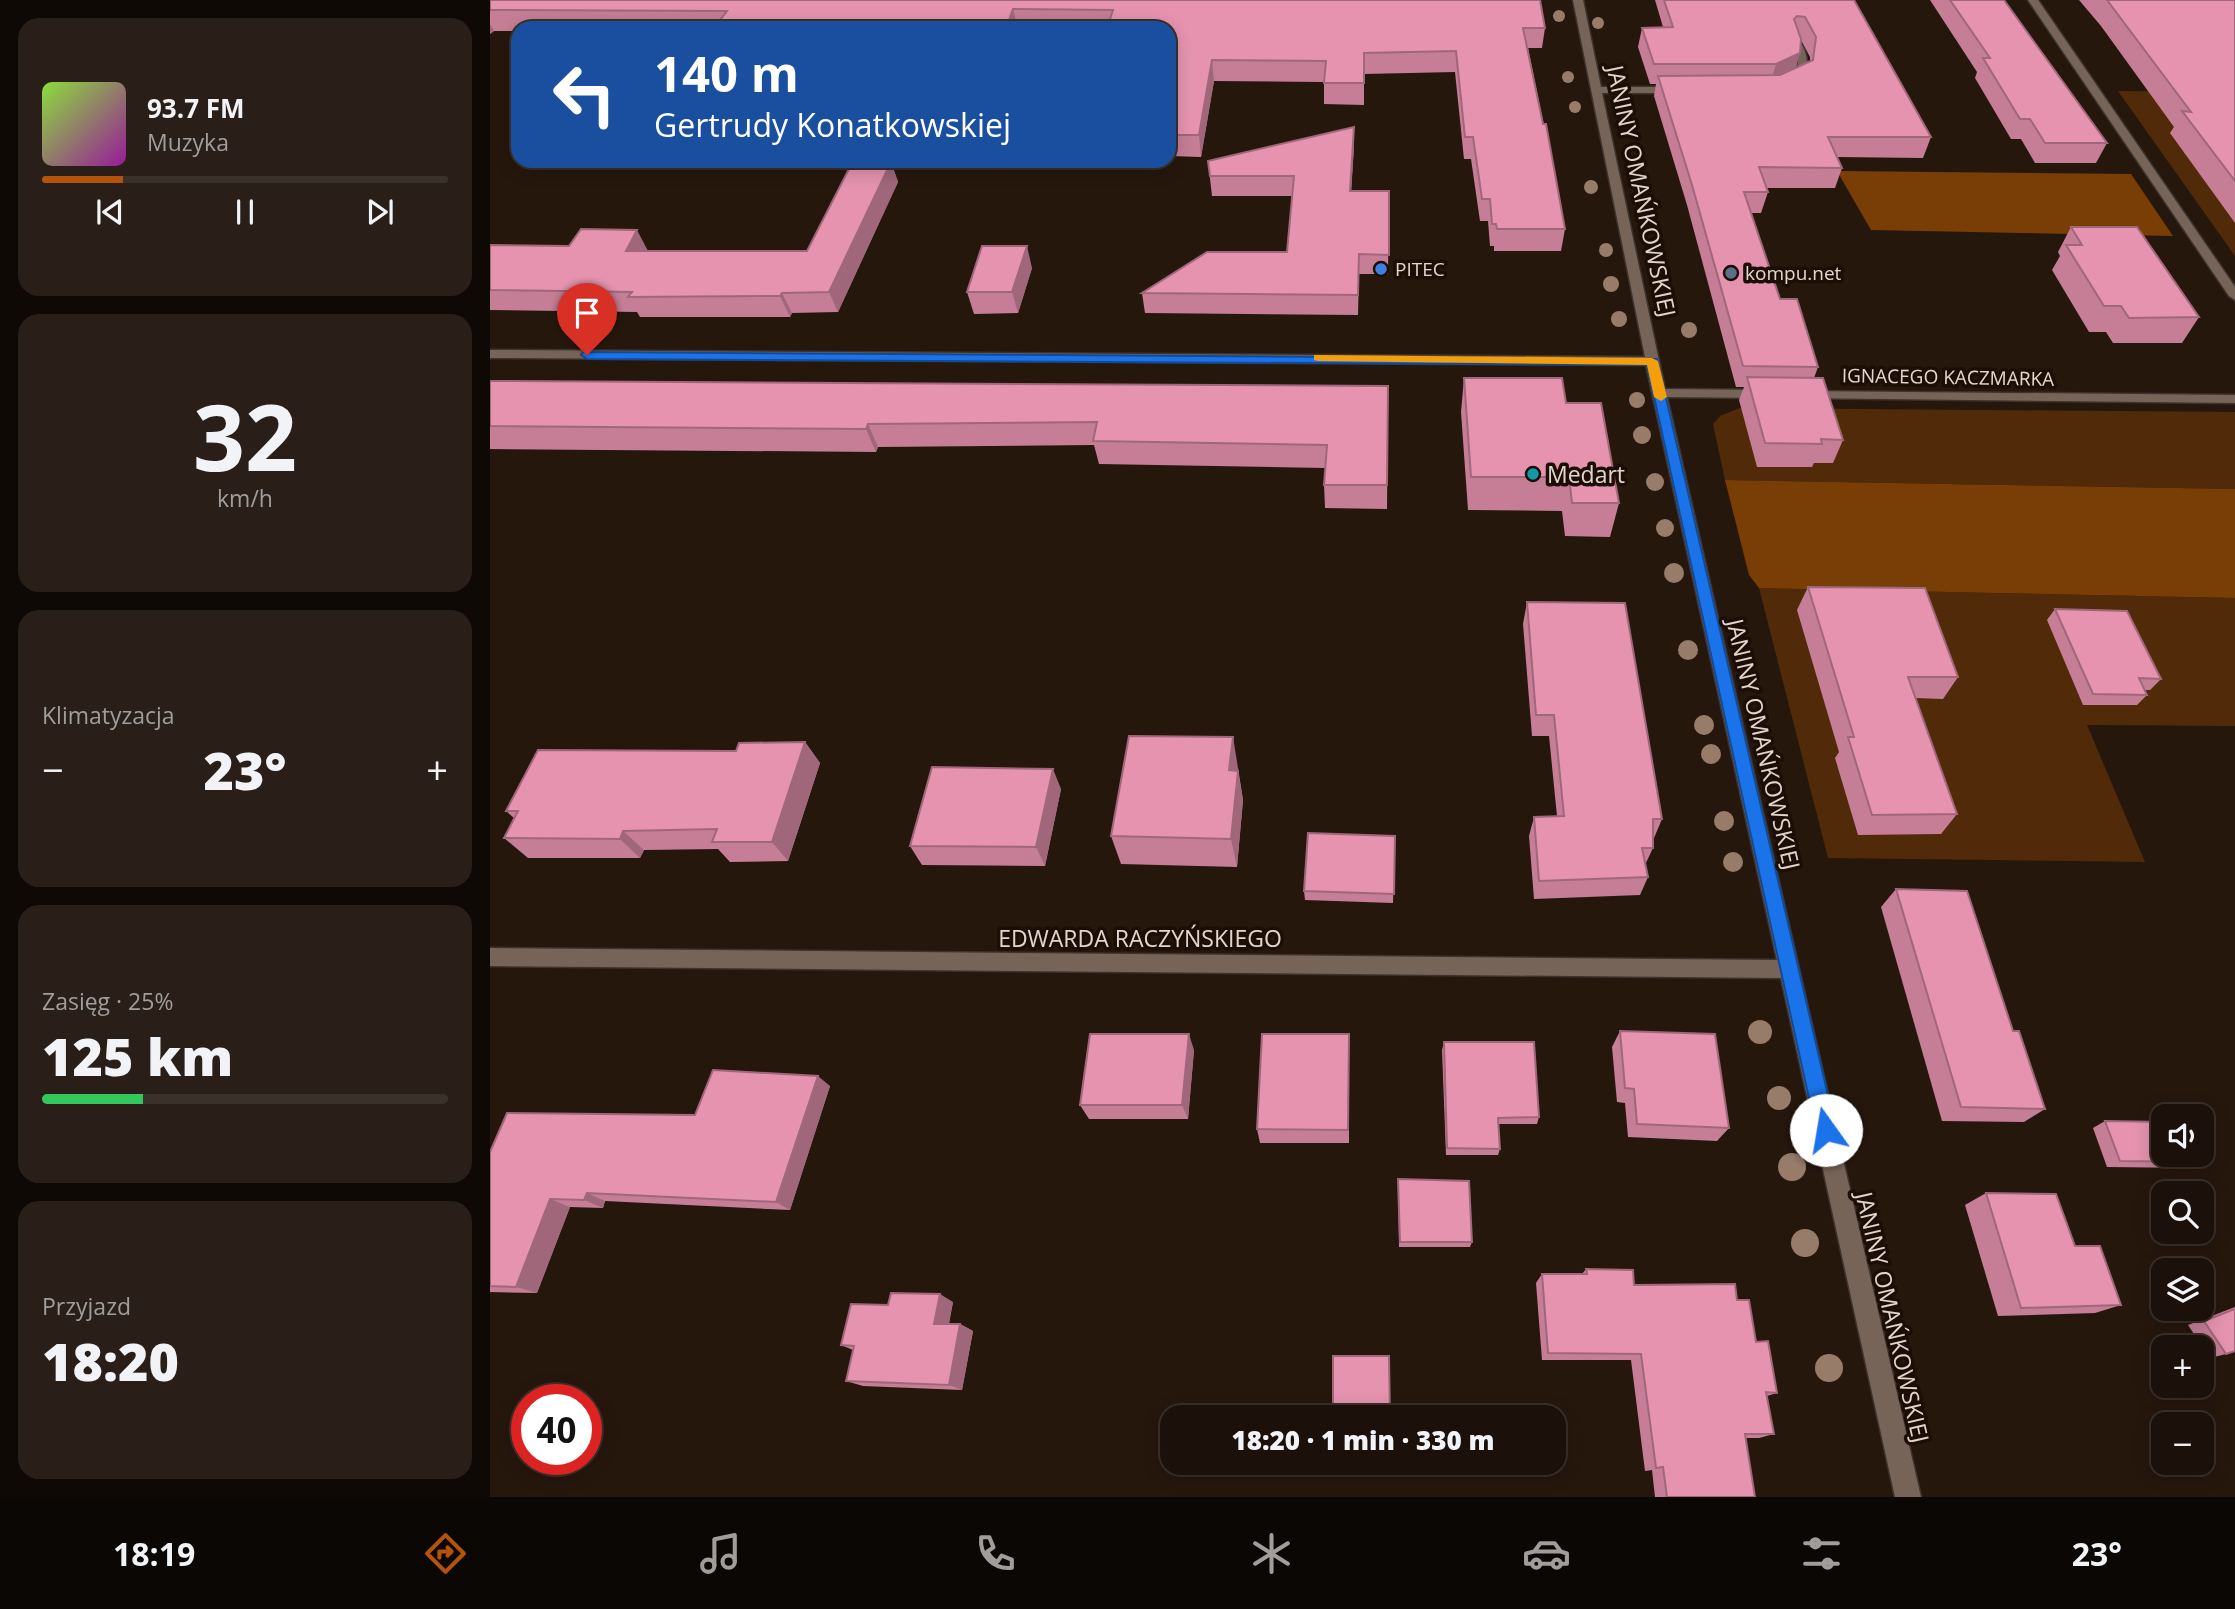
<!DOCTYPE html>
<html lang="pl">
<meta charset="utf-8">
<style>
body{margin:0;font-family:"Open Sans",sans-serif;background:#291f18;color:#f1f3f6;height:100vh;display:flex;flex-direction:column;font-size:26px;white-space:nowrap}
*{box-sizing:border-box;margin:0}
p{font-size:23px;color:#a09d9c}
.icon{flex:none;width:38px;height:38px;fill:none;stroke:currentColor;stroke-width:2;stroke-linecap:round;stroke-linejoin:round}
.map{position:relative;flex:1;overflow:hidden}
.drawer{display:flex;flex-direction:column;gap:18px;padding:18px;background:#0f0906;width:490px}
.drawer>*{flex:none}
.banner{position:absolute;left:21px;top:21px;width:665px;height:147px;border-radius:21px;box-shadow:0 4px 18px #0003,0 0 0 2px #3a312b;background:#1a4fa0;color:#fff;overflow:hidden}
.buttons{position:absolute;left:1661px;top:1104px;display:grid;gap:14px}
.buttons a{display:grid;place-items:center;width:63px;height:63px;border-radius:14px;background:#1c110a;box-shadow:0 4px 18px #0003,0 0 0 2px #3a312b;font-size:35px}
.speed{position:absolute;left:21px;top:1384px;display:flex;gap:14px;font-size:35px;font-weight:700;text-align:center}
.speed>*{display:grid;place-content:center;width:91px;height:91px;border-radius:50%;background:#1c110a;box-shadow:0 4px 18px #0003,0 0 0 2px #3a312b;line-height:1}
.speed .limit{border:10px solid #d22;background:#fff;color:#111}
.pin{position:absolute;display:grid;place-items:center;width:60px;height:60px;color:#fff;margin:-72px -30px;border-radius:50% 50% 50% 0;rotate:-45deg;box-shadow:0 0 7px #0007}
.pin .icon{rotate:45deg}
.me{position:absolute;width:77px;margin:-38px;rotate:347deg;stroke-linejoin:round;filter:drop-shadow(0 0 5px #0008)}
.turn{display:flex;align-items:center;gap:24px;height:147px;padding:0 28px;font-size:32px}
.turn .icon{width:91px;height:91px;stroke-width:2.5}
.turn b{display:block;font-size:49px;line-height:60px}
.big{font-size:52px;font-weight:800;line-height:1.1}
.drawer .tile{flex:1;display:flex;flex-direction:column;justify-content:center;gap:10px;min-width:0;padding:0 24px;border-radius:21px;background:#291f18}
.drawer .dial{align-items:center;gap:0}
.dial b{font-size:91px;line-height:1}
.song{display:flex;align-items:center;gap:21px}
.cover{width:84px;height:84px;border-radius:10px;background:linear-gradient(135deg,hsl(90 70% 55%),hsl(300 70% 35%))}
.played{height:7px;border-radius:4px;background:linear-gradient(90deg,#b45309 20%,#3a312b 20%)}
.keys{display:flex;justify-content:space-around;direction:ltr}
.heat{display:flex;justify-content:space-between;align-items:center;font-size:38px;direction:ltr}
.charge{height:10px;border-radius:5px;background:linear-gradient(90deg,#34c759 25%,#3a312b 0)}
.trip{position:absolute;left:670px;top:1405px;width:406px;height:70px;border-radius:21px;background:#1c110a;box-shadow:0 4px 18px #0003,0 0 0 2px #3a312b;font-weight:800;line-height:70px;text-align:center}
.menu{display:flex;height:112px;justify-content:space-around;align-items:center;background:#0b0704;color:#a09d9c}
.menu .icon{width:49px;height:49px}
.menu .current{color:#b45309}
.menu b{font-size:32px;color:#f1f3f6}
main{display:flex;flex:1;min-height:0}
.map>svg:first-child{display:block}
.green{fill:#512a09}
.forest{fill:#793d06}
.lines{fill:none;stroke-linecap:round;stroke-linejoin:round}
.minor-casing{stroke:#3c322e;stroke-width:3}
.minor{fill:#776459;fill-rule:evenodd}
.tree{fill:#977c6a}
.wall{fill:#c57e96;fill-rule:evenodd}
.shaded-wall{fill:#a0677a}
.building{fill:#e593ae;stroke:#a0677a;stroke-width:2}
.route{fill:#1a73e8;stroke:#114b97;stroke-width:2}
.slow{fill:#f59e0b}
.shop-dot{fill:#3f7fe0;stroke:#1c0e05;stroke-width:2.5}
.service-dot{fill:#5c6f8a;stroke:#1c0e05;stroke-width:2.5}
.culture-dot{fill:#0f9aa8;stroke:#1c0e05;stroke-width:2.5}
.labels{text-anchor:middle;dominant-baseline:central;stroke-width:7;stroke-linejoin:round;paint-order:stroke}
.far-poi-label{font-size:19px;fill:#e1d6cf;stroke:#1c0e05;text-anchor:start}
.far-street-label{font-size:19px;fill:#e1d6cf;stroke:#1c0e05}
.street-label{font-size:23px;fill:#e1d6cf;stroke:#1c0e05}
.poi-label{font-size:23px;fill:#e1d6cf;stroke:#1c0e05;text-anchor:start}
</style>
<main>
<section class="drawer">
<div class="tile">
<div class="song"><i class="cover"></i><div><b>93.7 FM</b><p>Muzyka</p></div></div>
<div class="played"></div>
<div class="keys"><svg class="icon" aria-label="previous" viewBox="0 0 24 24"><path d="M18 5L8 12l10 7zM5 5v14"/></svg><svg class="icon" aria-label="pause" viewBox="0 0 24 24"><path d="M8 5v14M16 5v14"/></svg><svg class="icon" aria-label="next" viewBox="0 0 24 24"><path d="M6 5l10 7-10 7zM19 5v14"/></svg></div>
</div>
<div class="tile dial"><b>32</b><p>km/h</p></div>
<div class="tile"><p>Klimatyzacja</p>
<div class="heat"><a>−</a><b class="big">23°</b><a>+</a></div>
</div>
<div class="tile"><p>Zasięg · 25%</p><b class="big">125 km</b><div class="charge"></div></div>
<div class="tile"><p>Przyjazd</p><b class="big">18:20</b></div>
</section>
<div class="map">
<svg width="1745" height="1497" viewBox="0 0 1745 1497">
<rect width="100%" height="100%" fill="#26170d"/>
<g class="green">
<polygon points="1628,91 1745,92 1745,256"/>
<polygon points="1250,408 1745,412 1745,489 1235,480 1223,424 1230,416"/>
<polygon points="1269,588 1745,598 1745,726 1597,725 1655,862 1338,858"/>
</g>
<g class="forest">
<polygon points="1347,171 1641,174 1683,236 1381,230"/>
<polygon points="1235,480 1745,489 1745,598 1269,588 1259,575"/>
</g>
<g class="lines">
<g class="minor-casing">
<g id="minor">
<polygon points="1083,0 1093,0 1111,87 1187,87 1192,90 1187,93 1112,93 1175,389 1276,390 1283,394 1276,398 1177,397 1431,1497 1405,1497 1291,978 0,966 0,948 1287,960 1156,365 0,358 0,350 1155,357"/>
<polygon points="1538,0 1548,0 1745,287 1745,300 1739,296"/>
<path d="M1304,37C1317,45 1318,61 1317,76L1301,86L1296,83L1307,75L1308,58L1299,40Z"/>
<polygon points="1315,391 1745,395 1745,403 1310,398 1308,395"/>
</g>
</g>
<use href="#minor" class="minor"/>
</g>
<g class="tree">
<circle cx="1069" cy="16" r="6"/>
<circle cx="1108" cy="23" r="6"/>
<circle cx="1078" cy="77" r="6"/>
<circle cx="1085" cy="107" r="6"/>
<circle cx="1101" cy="187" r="7"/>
<circle cx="1116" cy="250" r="7"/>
<circle cx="1121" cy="284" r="8"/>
<circle cx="1129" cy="319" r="8"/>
<circle cx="1199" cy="330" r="8"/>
<circle cx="1147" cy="400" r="8"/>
<circle cx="1152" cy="435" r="9"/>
<circle cx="1165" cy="482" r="9"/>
<circle cx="1175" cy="528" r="9"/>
<circle cx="1184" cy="573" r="10"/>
<circle cx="1198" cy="650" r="10"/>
<circle cx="1214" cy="725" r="10"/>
<circle cx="1221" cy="754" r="10"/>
<circle cx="1234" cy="821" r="10"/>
<circle cx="1243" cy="862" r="10"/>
<circle cx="1270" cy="1032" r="12"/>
<circle cx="1289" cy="1098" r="12"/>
<circle cx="1302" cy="1167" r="14"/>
<circle cx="1315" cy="1243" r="14"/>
<circle cx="1339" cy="1368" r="14"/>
</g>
<g class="wall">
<polygon points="0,0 1050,0 1055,28 1052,48 1038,48 1075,229 1071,251 1004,251 1004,246 1000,246 998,221 990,221 981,159 974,159 965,72 874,74 874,105 834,104 834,82 724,81 711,157 679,156 679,28 28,28 28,31 4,31 0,34"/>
<path d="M1165,0H1364L1441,137L1433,158L1347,157L1352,168L1345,188H1276L1278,192L1271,213H1261L1290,299L1328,367L1324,378L1353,440L1343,463H1324L1322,467H1267L1249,400L1254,387H1246L1197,205L1164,96L1166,84H1160L1148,47L1152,28L1173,27ZM1311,40L1320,57V62L1306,68Z"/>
<polygon points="1440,0 1514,0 1617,143 1606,163 1545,163 1531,139 1521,139 1485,78 1487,72"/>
<polygon points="1589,0 1745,0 1745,223 1680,133 1684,127 1611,26"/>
<polygon points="864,127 864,146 861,191 899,191 898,274 869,274 868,315 655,313 652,293 797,252 802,196 722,196 718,161"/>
<polygon points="401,162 408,182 348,312 302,313 300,317 150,317 147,312 0,310 0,245 158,251 317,251"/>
<polygon points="1581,227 1709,317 1692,343 1623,343 1616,332 1599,332 1562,270 1570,256 1568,252"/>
<polygon points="542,268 528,313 484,314 477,292"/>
<polygon points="974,378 1076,403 1129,503 1120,537 1075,536 1072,511 978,510 971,412"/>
<polygon points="0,381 898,386 897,509 835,508 834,485 835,468 609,464 604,445 388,447 386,452 0,449"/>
<polygon points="1318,587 1468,677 1453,699 1425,698 1467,814 1451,834 1368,835 1345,758 1349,752 1307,610"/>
<polygon points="1037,602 1172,819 1164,838 1163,838 1163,848 1155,865 1158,877 1150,895 1044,899 1039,836 1044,817 1067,816 1059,736 1042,736 1033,624"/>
<polygon points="1565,609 1671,679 1660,690 1654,690 1657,695 1647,705 1593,705 1557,620"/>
<polygon points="315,742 330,763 298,861 240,862 228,849 154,850 150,858 38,858 14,838 24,818 16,811 246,751"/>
<polygon points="748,768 753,800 747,867 631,864 621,836"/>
<polygon points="571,789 555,866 432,865 420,846"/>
<polygon points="905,836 903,903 815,900 814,891"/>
<polygon points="1406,889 1555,1109 1534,1122 1452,1121 1391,907"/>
<polygon points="1130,1031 1239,1128 1227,1141 1138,1137 1135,1103 1127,1102 1122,1047"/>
<polygon points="954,1042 1049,1117 1047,1124 1008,1124 1010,1149 1008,1155 956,1155 952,1050"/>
<polygon points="859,1049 859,1143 770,1143 767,1129"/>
<polygon points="704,1050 698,1119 599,1119 590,1105"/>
<polygon points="340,1086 300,1210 115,1201 113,1208 80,1207 47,1293 0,1292 0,1152 205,1115"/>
<polygon points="1615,1121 1720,1162 1706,1168 1617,1167 1603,1128"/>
<polygon points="908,1179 982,1242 980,1247 909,1247"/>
<polygon points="1496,1193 1585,1246 1631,1305 1605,1313 1508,1316 1475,1205"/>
<polygon points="1096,1269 1144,1285 1247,1300 1266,1342 1287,1393 1277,1396 1284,1434 1269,1438 1256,1438 1265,1497 1165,1497 1162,1470 1155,1471 1141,1360 1052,1360 1046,1283 1052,1274 1092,1274"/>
<polygon points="463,1302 459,1324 470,1324 483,1331 472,1390 373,1386 356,1381 363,1350 351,1345 398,1305"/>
<polygon points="1745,1307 1745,1351 1736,1354 1720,1358 1698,1325"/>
</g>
<g class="shaded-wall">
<polygon points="523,9 528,28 516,28"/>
<polygon points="0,24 4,31 0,34"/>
<polygon points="1310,53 1304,73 1280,84 1286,64"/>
<polygon points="722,60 724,81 711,157 709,135"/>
<polygon points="864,127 864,146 860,211 860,191"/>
<polygon points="401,162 408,182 348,312 339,292"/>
<polygon points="147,230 158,251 136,251"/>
<polygon points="537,246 542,268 528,313 522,292"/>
<polygon points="292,293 302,313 300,317 290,296"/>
<polygon points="378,424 388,447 386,452 376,429"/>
<polygon points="743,737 748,768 744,800 739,770"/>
<polygon points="315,742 330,763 298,861 282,842"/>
<polygon points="563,769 571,789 555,866 546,847"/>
<polygon points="748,771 753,800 747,867 741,839"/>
<polygon points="133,831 154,850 150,858 130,839"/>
<polygon points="699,1034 704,1050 698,1119 692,1105"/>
<polygon points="328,1076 340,1086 300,1210 286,1202"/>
<polygon points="97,1193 115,1201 113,1208 94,1200"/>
<polygon points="60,1199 80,1207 47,1293 26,1287"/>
<polygon points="450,1294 463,1302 457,1331 444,1324"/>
<polygon points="470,1324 483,1331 472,1390 459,1385"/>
</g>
<g class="building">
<polygon points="0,0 1050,0 1055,28 1033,28 1053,124 1056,124 1075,229 1007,229 1006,224 1002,224 1000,199 992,199 983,137 975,137 966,51 874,53 874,83 834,83 836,61 722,60 709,135 679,135 679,28 617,28 623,10 523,9 516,28 296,28 301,21 230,20 237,11 0,10"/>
<polygon points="1174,0 1364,0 1441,137 1338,137 1352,168 1269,167 1278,192 1254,192 1290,299 1307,299 1328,367 1253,366 1202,185 1168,76 1290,75 1323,60 1326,37 1315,17 1307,16 1304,19 1311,39 1310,53 1286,64 1164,64 1152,28 1183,27"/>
<polygon points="1460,0 1514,0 1617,143 1555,143 1540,119 1530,119 1493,58 1500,58"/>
<polygon points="1617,0 1745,0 1745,181 1692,111 1701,112"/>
<polygon points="864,127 860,191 899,191 899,255 869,254 868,295 652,293 717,252 797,252 804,176 720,176 718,161"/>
<polygon points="363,161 401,162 339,292 292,293 290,296 138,297 142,292 0,290 0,245 79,246 91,229 147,230 136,251 317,251"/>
<polygon points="1581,227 1647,227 1709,317 1639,318 1631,306 1614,306 1576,245 1592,245"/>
<polygon points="492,246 537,246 522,292 477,292"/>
<polygon points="1257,377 1333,378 1353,440 1331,439 1332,444 1275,443"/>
<polygon points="974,378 1072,378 1076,403 1111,403 1129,503 1082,503 1079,477 981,477"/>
<polygon points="0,381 898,386 897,485 834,485 837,445 603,441 607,422 378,424 376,429 0,426"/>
<polygon points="1318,587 1435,588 1468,677 1418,677 1467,814 1382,815 1358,737 1364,737"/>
<polygon points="1037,602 1135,603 1172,819 1163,819 1163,848 1152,848 1158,877 1049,881 1044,817 1074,816 1064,715 1046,715"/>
<polygon points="1565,609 1637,611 1671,679 1649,678 1657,695 1603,694"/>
<polygon points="639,736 743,737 739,770 748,771 741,839 621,836"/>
<polygon points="315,742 282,842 222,842 227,829 133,831 130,839 14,838 28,811 16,811 48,750 246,751 249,743"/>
<polygon points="442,767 563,769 546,847 420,846"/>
<polygon points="818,833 905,836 904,894 814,891"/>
<polygon points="1406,889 1477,891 1523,1031 1529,1031 1555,1109 1471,1107"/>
<polygon points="1130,1031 1225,1034 1239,1128 1147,1124 1144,1089 1135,1088"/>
<polygon points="600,1034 699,1034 692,1105 590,1105"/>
<polygon points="772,1034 859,1034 858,1130 767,1129"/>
<polygon points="954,1042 1044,1042 1049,1117 1008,1118 1010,1149 957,1148"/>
<polygon points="223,1070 328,1076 286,1202 97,1193 94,1200 60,1199 26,1287 0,1286 0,1152 17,1113 205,1115"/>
<polygon points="1615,1121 1673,1122 1673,1155 1712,1155 1712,1142 1720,1162 1630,1161"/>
<polygon points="908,1179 979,1181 982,1242 910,1242"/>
<polygon points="1496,1193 1566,1194 1585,1246 1610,1246 1631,1305 1531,1308"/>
<polygon points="1096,1269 1143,1270 1144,1285 1245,1284 1247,1300 1259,1300 1266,1342 1278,1341 1287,1393 1276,1392 1284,1434 1255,1434 1265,1497 1177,1497 1173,1467 1166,1468 1151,1354 1058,1353 1052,1274 1097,1274"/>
<polygon points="401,1293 450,1294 444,1324 470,1324 459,1385 356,1381 364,1346 351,1345 361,1304 398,1305"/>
<polygon points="1745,1309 1745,1351 1736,1354 1714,1321"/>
<polygon points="843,1356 899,1356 900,1418 843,1418"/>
</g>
<polygon class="route" points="93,352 1167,359 1346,1130 1343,1137 1336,1140 1329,1137 1326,1130 1157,365 97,359 91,355"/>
<polygon class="slow" points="824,355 1162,358 1168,361 1177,397 1171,401 1164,397 1157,365 828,361 824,360"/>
<circle class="shop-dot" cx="891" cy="269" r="7"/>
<circle class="service-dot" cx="1241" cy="273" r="7"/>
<circle class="culture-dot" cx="1043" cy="474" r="7"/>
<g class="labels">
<g class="far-poi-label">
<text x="905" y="269">PITEC</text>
<text x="1255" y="273">kompu.net</text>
</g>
<g class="far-street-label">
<text transform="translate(1458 377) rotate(1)">IGNACEGO KACZMARKA</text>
</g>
<g class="street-label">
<text transform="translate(1152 191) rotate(78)">JANINY OMAŃKOWSKIEJ</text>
<text transform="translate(1274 744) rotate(77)">JANINY OMAŃKOWSKIEJ</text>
<text x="650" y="938">EDWARDA RACZYŃSKIEGO</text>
<text transform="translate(1403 1317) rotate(77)">JANINY OMAŃKOWSKIEJ</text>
</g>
<g class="poi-label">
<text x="1057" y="474">Medart</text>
</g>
</g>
</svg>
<div class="buttons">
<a><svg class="icon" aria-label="sound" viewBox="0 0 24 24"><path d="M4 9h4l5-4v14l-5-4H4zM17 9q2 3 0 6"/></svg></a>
<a><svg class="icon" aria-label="search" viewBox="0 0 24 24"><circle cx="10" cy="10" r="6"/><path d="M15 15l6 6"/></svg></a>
<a><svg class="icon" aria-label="layers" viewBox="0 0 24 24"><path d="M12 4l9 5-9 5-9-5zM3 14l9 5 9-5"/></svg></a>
<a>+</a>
<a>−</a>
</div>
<div class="speed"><div class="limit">40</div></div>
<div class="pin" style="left:97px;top:355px;background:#d93025"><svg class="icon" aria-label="arrive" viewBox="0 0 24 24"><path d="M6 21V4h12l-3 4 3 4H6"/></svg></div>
<svg class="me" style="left:1336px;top:1130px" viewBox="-20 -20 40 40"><circle r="19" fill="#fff"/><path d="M0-13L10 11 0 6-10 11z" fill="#1a73e8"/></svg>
<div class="trip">18:20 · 1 min · 330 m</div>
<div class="banner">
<div class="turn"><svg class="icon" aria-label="left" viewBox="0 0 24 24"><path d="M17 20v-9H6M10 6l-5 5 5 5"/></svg><div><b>140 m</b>Gertrudy Konatkowskiej</div></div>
</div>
</div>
</main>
<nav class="menu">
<b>18:19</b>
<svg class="icon current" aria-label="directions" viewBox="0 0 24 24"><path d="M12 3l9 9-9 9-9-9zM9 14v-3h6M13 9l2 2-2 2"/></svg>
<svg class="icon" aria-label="music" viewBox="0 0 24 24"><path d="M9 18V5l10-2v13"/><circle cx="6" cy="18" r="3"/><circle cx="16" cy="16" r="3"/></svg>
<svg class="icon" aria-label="phone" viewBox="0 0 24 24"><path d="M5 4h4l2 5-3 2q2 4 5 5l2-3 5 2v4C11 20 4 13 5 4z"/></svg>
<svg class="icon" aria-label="climate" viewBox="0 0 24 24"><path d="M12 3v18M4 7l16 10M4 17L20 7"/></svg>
<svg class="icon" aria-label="car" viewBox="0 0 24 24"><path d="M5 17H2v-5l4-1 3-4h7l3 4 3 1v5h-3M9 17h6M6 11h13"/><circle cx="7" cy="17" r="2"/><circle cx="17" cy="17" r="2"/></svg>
<svg class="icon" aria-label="filters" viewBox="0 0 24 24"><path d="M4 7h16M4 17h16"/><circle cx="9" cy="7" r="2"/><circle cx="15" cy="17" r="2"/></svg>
<b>23°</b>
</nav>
